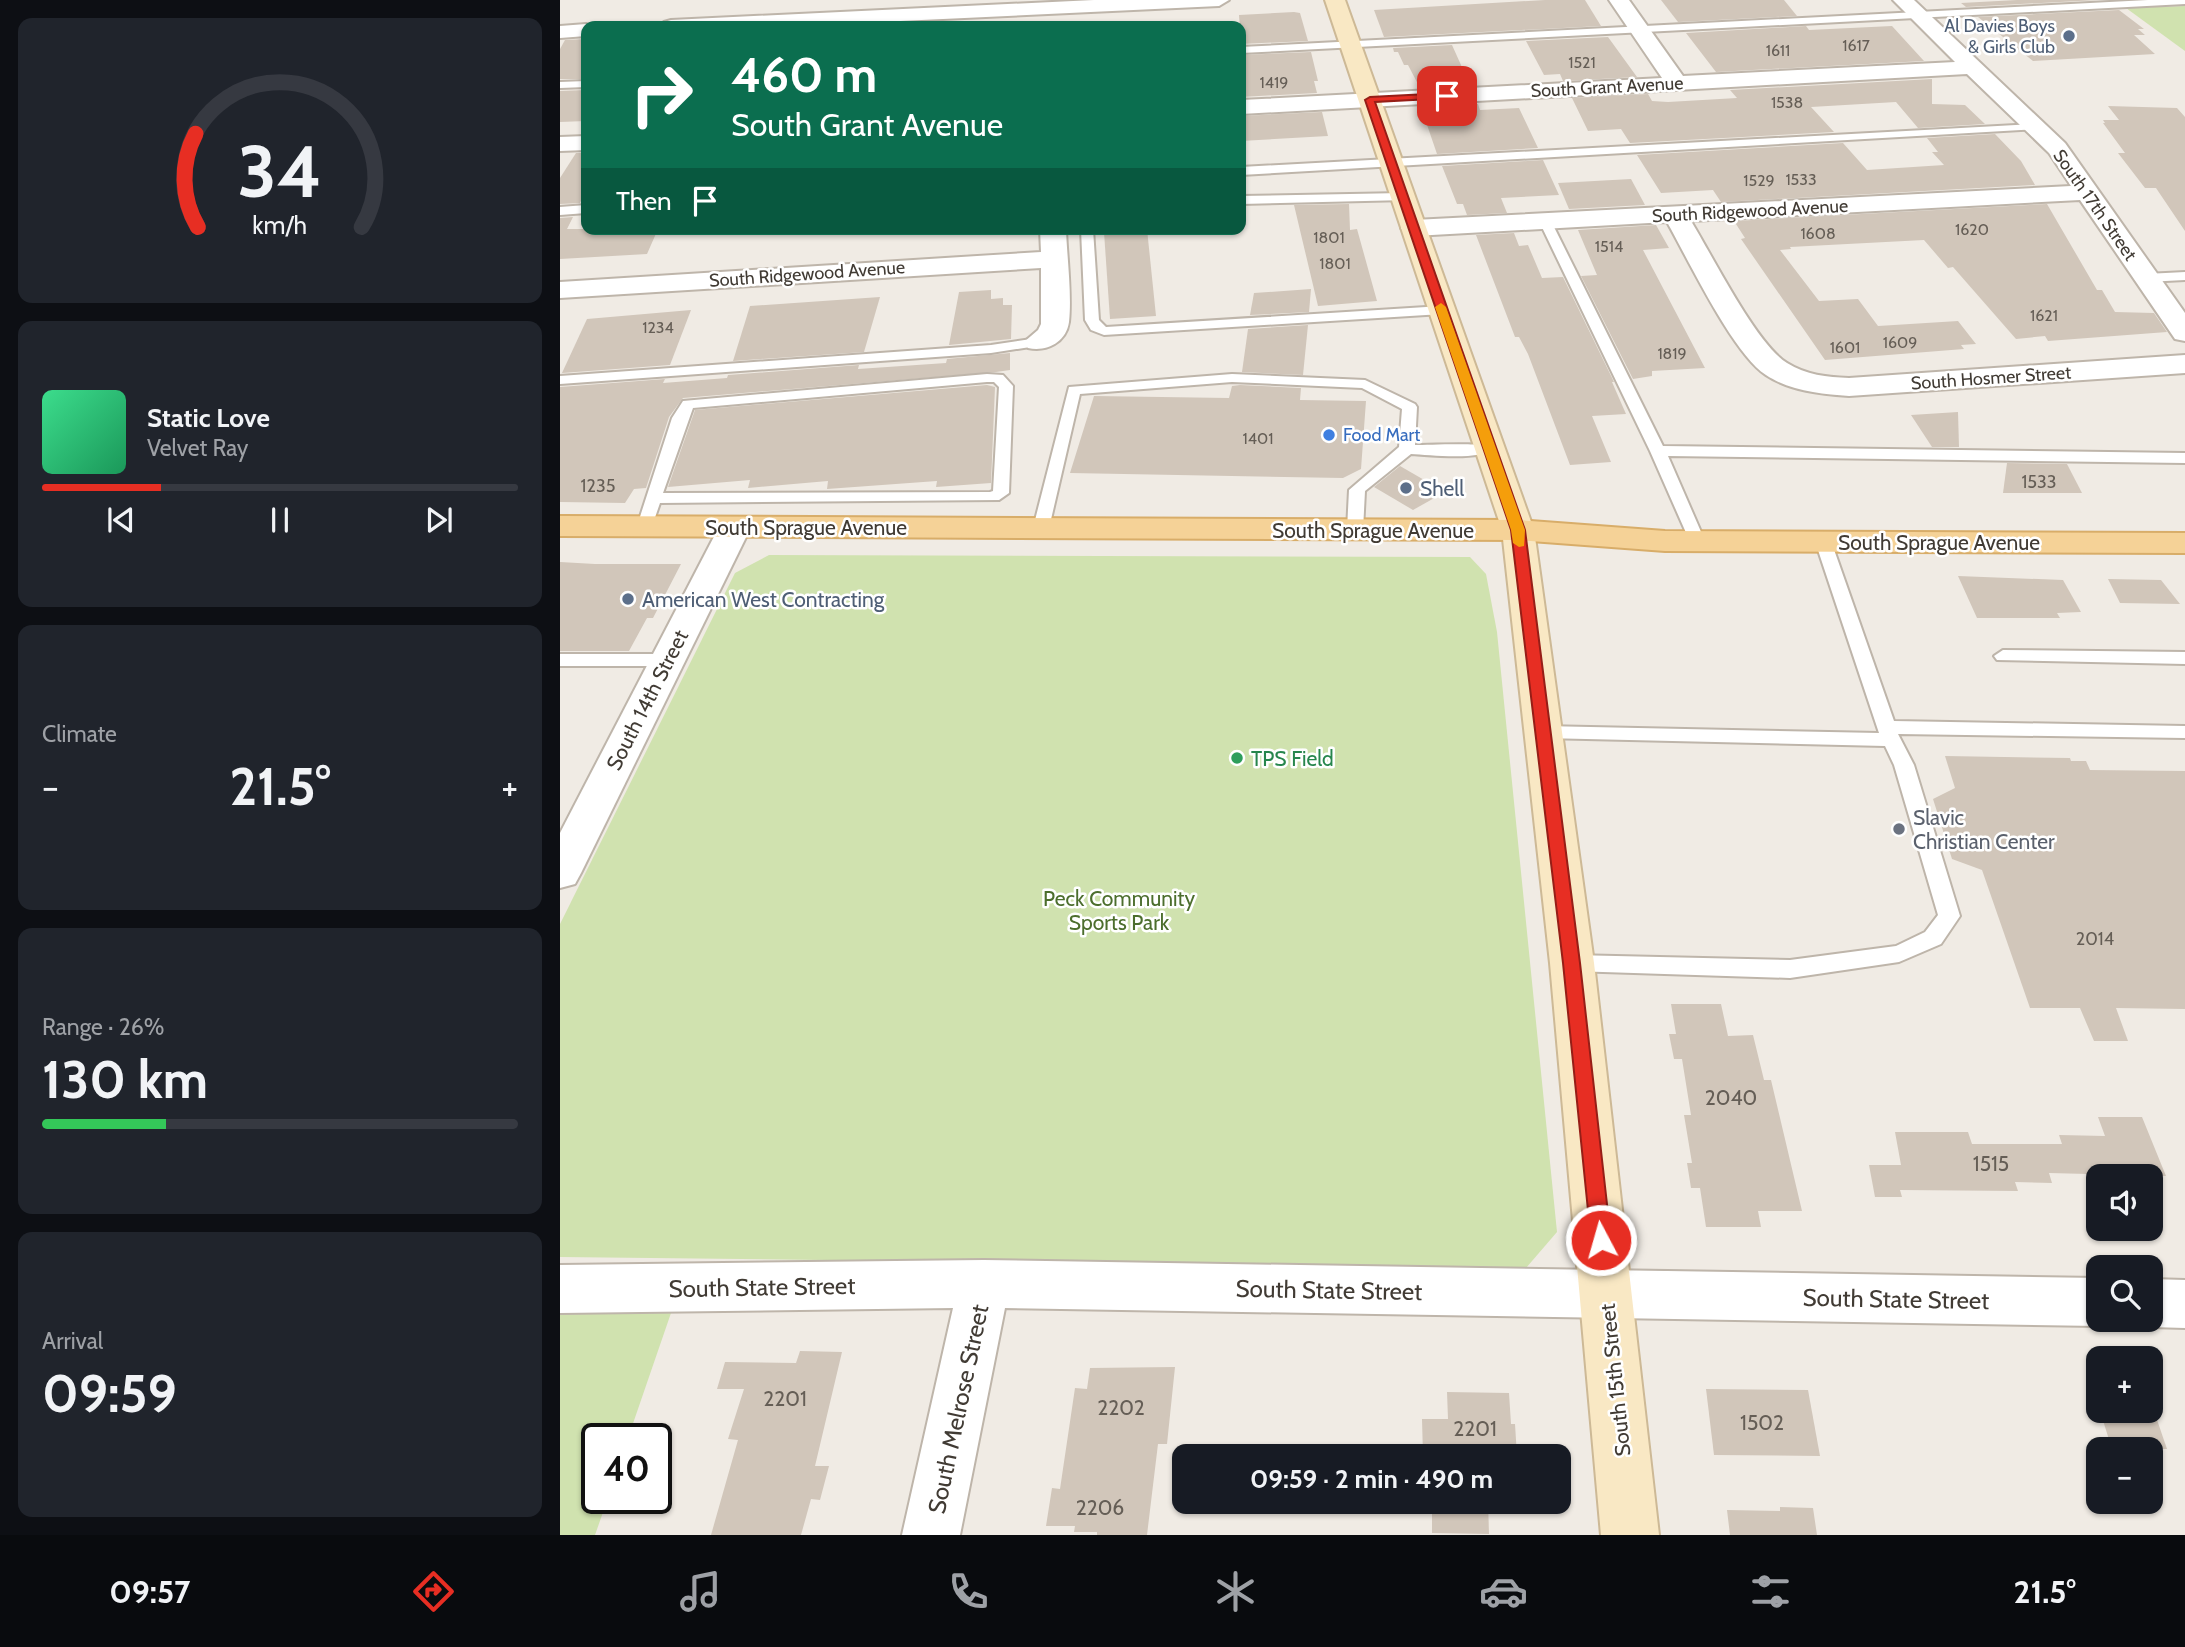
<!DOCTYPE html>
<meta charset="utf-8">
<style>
body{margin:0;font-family:Cabin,sans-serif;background:#20242c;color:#f1f3f6;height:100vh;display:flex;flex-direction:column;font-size:26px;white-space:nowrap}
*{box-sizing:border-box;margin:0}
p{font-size:23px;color:#9ea1a6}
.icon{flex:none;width:38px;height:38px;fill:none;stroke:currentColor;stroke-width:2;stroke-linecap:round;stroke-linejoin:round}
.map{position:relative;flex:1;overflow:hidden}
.sheet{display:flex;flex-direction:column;gap:18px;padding:18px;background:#0d0f14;width:560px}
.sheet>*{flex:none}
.top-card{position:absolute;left:21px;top:21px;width:665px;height:214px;border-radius:14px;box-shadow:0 2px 5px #0004;background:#0b6e4f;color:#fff;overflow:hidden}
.buttons{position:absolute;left:1526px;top:1164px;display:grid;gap:14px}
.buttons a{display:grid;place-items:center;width:77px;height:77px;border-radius:14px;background:#171b24;box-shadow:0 2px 5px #0004;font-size:35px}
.speed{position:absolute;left:21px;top:1423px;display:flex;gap:14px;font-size:35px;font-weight:700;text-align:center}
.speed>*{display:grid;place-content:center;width:91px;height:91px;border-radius:50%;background:#171b24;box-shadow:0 2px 5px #0004;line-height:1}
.speed .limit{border:4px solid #111;border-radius:10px;background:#fff;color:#111}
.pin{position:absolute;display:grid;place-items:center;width:60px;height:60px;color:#fff;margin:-30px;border-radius:14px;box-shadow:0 4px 10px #0006}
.me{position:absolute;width:77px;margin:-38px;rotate:354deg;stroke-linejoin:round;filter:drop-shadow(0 0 5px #0008)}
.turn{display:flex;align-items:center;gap:24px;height:147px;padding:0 35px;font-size:32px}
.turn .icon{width:91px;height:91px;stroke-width:2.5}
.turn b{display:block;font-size:49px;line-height:60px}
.then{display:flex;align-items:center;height:66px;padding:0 35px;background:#0003;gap:14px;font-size:26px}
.big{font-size:52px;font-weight:700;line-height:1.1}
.sheet .card{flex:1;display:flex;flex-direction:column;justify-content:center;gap:10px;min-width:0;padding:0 24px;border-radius:14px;background:#20242c}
.sheet .dial{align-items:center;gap:0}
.dial svg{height:182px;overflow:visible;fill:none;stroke:#363941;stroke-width:7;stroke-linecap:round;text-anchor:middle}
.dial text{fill:#f1f3f6;stroke:none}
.song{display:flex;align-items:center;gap:21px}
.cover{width:84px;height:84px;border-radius:10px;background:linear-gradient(135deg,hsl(150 70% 55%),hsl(150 70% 35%))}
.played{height:7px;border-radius:4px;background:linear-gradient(90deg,#e72e23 25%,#363941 25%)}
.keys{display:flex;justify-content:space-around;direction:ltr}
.heat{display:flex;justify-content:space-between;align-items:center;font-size:38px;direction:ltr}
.charge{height:10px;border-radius:5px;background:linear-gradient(90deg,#34c759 26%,#363941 0)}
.trip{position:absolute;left:612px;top:1444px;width:399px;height:70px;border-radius:14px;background:#171b24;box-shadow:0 2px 5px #0004;font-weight:700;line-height:70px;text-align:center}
.menu{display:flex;height:112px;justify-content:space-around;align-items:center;background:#090b0e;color:#9ea1a6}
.menu .icon{width:49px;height:49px}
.menu .active{color:#e72e23}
.menu b{font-size:32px;color:#f1f3f6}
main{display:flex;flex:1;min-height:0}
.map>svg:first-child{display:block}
.green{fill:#d0e2af}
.building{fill:#d1c6ba}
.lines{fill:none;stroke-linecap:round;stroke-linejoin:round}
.lane-casing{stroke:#beb5aa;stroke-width:4}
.street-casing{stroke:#beb5aa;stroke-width:4}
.secondary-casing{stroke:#cdb996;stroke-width:4}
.primary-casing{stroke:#d8ad69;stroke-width:4}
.lane{fill:#fff;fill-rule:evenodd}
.street{fill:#fff;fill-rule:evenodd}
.secondary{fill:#f9e8c4;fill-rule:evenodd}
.primary{fill:#f5d297;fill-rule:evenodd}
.route{fill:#e72e23;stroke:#961e17;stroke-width:2}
.slow{fill:#f59e0b}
.service-dot{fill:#5c6f8a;stroke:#fff;stroke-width:2.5}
.shop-dot{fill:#3f7fe0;stroke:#fff;stroke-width:2.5}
.leisure-dot{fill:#2e9e5b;stroke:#fff;stroke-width:2.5}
.worship-dot{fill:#6b7280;stroke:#fff;stroke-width:2.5}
.labels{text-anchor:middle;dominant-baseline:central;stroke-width:5;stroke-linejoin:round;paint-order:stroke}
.far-number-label{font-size:16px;fill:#655e56}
.far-service-label{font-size:18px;fill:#4e5e75;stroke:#fff;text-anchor:end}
.far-street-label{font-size:18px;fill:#413b34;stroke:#fff}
.far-shop-label{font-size:18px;fill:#366cbe;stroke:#fff;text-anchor:start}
.number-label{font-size:18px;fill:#655e56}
.service-label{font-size:21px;fill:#4e5e75;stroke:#fff;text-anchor:start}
.street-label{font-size:21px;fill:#413b34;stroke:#fff}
.leisure-label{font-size:21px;fill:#27864d;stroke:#fff;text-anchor:start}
.worship-label{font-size:21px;fill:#5b616d;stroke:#fff;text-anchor:start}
.park-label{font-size:21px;fill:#4c6e2d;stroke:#fff}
.near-number-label{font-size:21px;fill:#655e56}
.near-street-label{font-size:24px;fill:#413b34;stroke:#fff}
</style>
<main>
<section class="sheet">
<div class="card dial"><svg viewBox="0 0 100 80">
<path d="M14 69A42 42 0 1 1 86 69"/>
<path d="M14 69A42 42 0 0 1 13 28" stroke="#e72e23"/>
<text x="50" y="56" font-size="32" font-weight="700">34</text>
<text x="50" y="72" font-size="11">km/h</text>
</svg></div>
<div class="card">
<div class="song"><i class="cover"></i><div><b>Static Love</b><p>Velvet Ray</p></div></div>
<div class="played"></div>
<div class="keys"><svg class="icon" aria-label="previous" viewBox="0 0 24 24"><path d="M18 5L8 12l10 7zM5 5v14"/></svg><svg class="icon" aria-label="pause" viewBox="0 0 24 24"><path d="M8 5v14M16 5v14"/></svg><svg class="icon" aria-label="next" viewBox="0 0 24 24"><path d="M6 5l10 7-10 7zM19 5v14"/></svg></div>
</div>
<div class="card"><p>Climate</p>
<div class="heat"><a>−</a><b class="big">21.5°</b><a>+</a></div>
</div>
<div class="card"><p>Range · 26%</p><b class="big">130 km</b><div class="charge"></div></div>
<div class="card"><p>Arrival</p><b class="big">09:59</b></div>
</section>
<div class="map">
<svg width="1625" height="1535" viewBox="0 0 1625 1535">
<rect width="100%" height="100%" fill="#f0ebe4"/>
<g class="green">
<polygon points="1625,6 1625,51 1566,8"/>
<polygon points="209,555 910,557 926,574 937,632 997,1232 966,1268 0,1257 0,924 175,573"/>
<polygon points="0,1312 111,1313 68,1438 37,1438 37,1498 48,1498 35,1535 0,1535"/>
</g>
<g class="building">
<polygon points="985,0 1025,0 1041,26 824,37 814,10"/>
<polygon points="1101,0 1224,0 1237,16 1118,22"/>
<polygon points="1457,0 1537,0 1406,7 1401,3"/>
<polygon points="1559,10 1584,29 1578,29 1585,35 1574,35 1595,54 1473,61 1418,17"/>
<polygon points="734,12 740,13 748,41 681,44 679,15"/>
<polygon points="1246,26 1249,30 1332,26 1364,61 1156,72 1126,33"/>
<polygon points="1048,37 1077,77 1003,81 1000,74 984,75 966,41"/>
<polygon points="26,39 26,79 0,79 0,49 5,40"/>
<polygon points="892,45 910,85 860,88 848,65 844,65 838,52 834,52 833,48"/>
<polygon points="751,52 758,81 754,81 757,93 681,97 681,55"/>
<polygon points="1372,79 1372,104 1405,105 1425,124 1358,128 1336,102 1251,107 1274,132 1070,143 1061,129 1028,131 1012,98 1088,94 1092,101 1108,102 1177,98 1170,90"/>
<polygon points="26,90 26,121 0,122 0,91"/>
<polygon points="918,104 920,110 959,108 978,148 877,154 864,116 873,115 869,106"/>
<polygon points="1548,106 1617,108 1625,117 1625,231 1596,188 1585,188 1558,153 1565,153 1543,123 1545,123 1543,120 1559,120"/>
<polygon points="762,112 768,136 681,141 681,116"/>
<polygon points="1435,134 1461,161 1475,185 1161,202 1153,190 1101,193 1077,155 1283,143 1307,170 1384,165 1372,152 1378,152 1367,138"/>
<polygon points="16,153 26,153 26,190 20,203 0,204 0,178"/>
<polygon points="983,160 999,195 941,198 947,213 907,215 903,204 897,204 882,166"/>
<polygon points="1071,179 1085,205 1009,209 998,183"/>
<polygon points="789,204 790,230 797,229 817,301 758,306 734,205"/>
<polygon points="1487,204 1537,290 1542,290 1555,312 1594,313 1607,332 1488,341 1485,336 1456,339 1393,267 1388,268 1364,240 1230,247 1231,249 1220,250 1259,301 1298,299 1318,326 1398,321 1416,344 1401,345 1404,349 1265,360 1181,239 1185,238 1174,221"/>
<polygon points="13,217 7,229 98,229 87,254 0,259 0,218"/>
<polygon points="1096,225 1109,248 1083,250 1145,368 1092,371 1092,376 1073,379 1021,276 1037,275 1018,230"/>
<polygon points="587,229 596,316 550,319 544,232"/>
<polygon points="954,233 959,246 968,245 982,278 1003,277 1054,382 1052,382 1066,414 1032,416 1051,462 1010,465 968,354 959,337 955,337 916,235"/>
<polygon points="751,289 749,312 690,315 694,293"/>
<polygon points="431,290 431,299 443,298 443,305 452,305 451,339 389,345 399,292"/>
<polygon points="320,297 304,352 173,361 190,306"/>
<polygon points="131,310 110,365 2,373 27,319"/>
<polygon points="748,325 743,375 682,372 688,329"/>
<polygon points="450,353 450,370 436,372 123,398 109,417 86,488 74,489 65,503 0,502 0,387 105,379 103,383 167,378 168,375 299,365 298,369 386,363 387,359"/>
<polygon points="427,385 435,387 431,483 376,487 377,481 267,489 268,481 188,488 190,480 108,487 135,410"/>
<polygon points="680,385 741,388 740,400 806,401 801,469 783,478 510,473 534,396 669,398 672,386"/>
<polygon points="1398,412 1399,447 1372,447 1351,415"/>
<polygon points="1447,463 1507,464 1522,493 1443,493"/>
<polygon points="840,466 885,492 853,510 814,487"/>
<polygon points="0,562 35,564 121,564 93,618 87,618 69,651 0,651"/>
<polygon points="1398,576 1503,580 1521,612 1497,613 1500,618 1417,618"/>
<polygon points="1548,579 1601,580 1620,604 1560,603"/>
<polygon points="1385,756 1510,758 1511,761 1526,761 1530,770 1625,771 1625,1009 1556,1008 1568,1041 1534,1041 1520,1008 1470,1008 1422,870 1392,859 1373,799 1395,788"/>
<polygon points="1111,1004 1161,1004 1168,1036 1193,1035 1204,1080 1211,1080 1242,1211 1198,1211 1201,1227 1146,1227 1140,1188 1131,1188 1127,1163 1132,1163 1124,1115 1131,1115 1122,1059 1114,1059 1109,1034 1116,1034"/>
<polygon points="1538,1117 1582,1117 1606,1176 1489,1173 1492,1183 1455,1182 1458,1191 1340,1190 1342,1197 1315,1197 1309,1165 1341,1165 1335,1132 1408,1132 1412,1144 1502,1144 1499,1135 1545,1136"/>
<polygon points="240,1351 282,1352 255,1466 269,1466 260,1500 251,1499 241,1535 151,1535 178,1440 168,1439 184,1389 157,1389 165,1362 236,1363"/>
<polygon points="615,1367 607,1444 598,1444 587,1535 537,1535 537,1532 514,1532 515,1526 486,1526 492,1488 500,1489 515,1388 527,1389 530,1368"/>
<polygon points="1146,1389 1248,1390 1260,1456 1154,1455"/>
<polygon points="887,1392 949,1393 951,1424 955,1424 957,1456 863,1456 862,1419 888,1419"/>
<polygon points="1540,1411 1594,1411 1607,1449 1552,1449"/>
<polygon points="872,1502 928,1502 929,1534 872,1533"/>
<polygon points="1220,1507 1253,1508 1257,1535 1170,1535 1167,1510 1220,1511"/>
</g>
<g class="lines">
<g class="lane-casing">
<g id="lane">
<polygon points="1588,0 1625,0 1625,4 681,53 681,47"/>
<polygon points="26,81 26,87 0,88 0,82"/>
<polygon points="1476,124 1480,125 1480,129 681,175 681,167"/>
<polygon points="843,193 847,194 847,200 681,204 681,196"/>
<polygon points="26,205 26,213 0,215 0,207"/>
<polygon points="985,217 991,221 1103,446 1625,453 1625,463 1108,456 1145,541 1137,546 1131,544 1090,451 979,221"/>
<polygon points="521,229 533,229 539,320 546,327 882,306 889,310 882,314 544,335 531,330 525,320"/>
<polygon points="1625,272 1625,280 1586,282 1579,278 1586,274"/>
<polygon points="478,338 485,342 483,345 431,353 0,384 0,376 431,345"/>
<path d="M427,374L443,375L453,386L449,493L439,500L100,503L91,529L85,531L77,526L112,418L123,401ZM427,382H434L439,387L433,491L430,492L103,493L133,408Z"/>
<path d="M672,374L805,380L855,404L857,407L855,445C869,445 929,442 936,448C922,461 870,455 851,454L805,491L803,530L795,535L787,530L789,490L839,447L842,409L802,388L672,382L520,394L489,528L487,531H475L473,528L509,387Z"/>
<polygon points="1263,536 1271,541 1334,721 1625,726 1625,738 1338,734 1354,765 1400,916 1381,944 1339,962 1230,978 1012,971 1004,969 1001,963 1004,957 1012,955 1230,960 1336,946 1365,932 1378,915 1334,765 1325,746 983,738 976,737 974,732 976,727 983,726 1319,733 1255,541"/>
<polygon points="1443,650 1625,652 1625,664 1437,660 1434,656"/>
<polygon points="0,654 108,654 117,660 108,666 0,666"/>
</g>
</g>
<g class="street-casing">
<g id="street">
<polygon points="534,0 669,0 659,6 233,26 101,26 104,22 111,20"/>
<path d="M1049,0H1069L1123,76L1395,62L1333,0H1354L1505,143L1625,313V341L1615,339L1520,200L1131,221C1152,255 1196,344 1227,363C1246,375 1267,377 1289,378L1625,355V373L1289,396C1261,394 1230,391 1206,375C1173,354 1128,259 1107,222L854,236L845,233L841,228L845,223L854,220L1511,186L1489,153L1407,74L681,114V100L1102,78Z"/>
<polygon points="26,24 34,26 26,26 26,36 0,38 0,26"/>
<polygon points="26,136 26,150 0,151 0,137"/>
<path d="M480,229H506C507,258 512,294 509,322C506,343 486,352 468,348L464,342L478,330L481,324V268L0,298V282L481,252Z"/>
<polygon points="175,517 187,520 191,527 21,873 15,884 0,888 0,833 159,527 163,520"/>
<polygon points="424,1260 1538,1278 1538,1320 1555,1320 1538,1326 445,1308 400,1535 342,1535 393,1308 0,1313 0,1265"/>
<polygon points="1591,1279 1625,1280 1625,1328 1591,1327 1573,1320 1591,1320"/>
</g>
</g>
<g class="secondary-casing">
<polygon id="secondary" points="765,0 785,0 974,530 1034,963 1099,1535 1041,1535 990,963 942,530"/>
</g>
<g class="primary-casing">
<polygon id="primary" points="0,516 958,520 1105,531 1625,533 1625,553 1105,551 958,540 0,536"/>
</g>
<use href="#lane" class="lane"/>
<use href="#street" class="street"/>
<use href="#secondary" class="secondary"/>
<use href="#primary" class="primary"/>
</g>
<polygon class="route" points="887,93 891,96 890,98 815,102 965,530 1020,963 1051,1240 1048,1246 1041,1249 1034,1246 1031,1240 1003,963 951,530 805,100 810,97"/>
<polygon class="slow" points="881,303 886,307 965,530 964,546 959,547 953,543 951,530 875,307"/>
<g class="service-dot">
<circle cx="1509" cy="36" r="7"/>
<circle cx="846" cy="488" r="7"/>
<circle cx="68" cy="599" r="7"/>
</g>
<circle class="shop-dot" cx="769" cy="435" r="7"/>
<circle class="leisure-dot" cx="677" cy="758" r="7"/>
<circle class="worship-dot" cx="1339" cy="829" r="7"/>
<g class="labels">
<g class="far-number-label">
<text x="1296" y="45">1617</text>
<text x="1218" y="50">1611</text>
<text x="1022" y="62">1521</text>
<text x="714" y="82">1419</text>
<text x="1227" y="102">1538</text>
<text x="1241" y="179">1533</text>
<text x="1199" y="180">1529</text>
<text x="1412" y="229">1620</text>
<text x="1258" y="233">1608</text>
<text x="769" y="237">1801</text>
<text x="1049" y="246">1514</text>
<text x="775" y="263">1801</text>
<text x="1484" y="315">1621</text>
<text x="98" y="327">1234</text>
<text x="1340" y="342">1609</text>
<text x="1285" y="347">1601</text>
<text x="1112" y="353">1819</text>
<text x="698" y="438">1401</text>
</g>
<g class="far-service-label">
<text x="1495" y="26">Al Davies Boys<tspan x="1495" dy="21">&amp; Girls Club</tspan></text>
</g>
<g class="far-street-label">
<text transform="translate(1047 87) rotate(-3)">South Grant Avenue</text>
<text transform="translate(1535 205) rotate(55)">South 17th Street</text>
<text transform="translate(1190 211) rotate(-3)">South Ridgewood Avenue</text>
<text transform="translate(247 274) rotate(-4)">South Ridgewood Avenue</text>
<text transform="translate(1431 378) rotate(-4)">South Hosmer Street</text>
</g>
<g class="far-shop-label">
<text x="783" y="435">Food Mart</text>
</g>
<g class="number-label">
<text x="1479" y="482">1533</text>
<text x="38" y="486">1235</text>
<text x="1535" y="939">2014</text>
</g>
<g class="service-label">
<text x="860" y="488">Shell</text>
<text x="82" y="599">American West Contracting</text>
</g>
<g class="street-label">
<text x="246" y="527">South Sprague Avenue</text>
<text x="813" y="530">South Sprague Avenue</text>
<text x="1379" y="542">South Sprague Avenue</text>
<text transform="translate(87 700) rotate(-63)">South 14th Street</text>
<text transform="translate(1055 1380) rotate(-96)">South 15th Street</text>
</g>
<g class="leisure-label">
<text x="691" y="758">TPS Field</text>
</g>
<g class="worship-label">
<text x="1353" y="817">Slavic<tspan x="1353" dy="24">Christian Center</tspan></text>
</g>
<g class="park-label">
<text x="559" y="898">Peck Community<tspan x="559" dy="24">Sports Park</tspan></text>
</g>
<g class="near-number-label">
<text x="1171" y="1097">2040</text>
<text x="1431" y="1163">1515</text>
<text x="225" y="1398">2201</text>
<text x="561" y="1407">2202</text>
<text x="1202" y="1422">1502</text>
<text x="915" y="1428">2201</text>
<text x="540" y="1507">2206</text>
</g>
<g class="near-street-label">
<text transform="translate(202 1287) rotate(-1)">South State Street</text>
<text transform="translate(769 1290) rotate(1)">South State Street</text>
<text transform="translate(1336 1299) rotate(1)">South State Street</text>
<text transform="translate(398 1409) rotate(-78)">South Melrose Street</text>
</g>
</g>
</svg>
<div class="buttons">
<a><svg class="icon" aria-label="sound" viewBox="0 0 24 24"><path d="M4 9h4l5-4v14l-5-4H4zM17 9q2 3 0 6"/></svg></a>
<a><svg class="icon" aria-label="search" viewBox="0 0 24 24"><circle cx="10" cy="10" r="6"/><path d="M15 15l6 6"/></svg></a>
<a>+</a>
<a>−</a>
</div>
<div class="speed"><div class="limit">40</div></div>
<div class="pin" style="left:887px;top:96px;background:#d93025"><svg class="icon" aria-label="arrive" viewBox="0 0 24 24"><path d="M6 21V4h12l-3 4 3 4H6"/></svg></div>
<svg class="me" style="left:1041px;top:1240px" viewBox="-20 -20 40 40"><circle r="17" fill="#e72e23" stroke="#fff" stroke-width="3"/><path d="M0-11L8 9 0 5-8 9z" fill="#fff"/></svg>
<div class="trip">09:59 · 2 min · 490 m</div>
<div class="top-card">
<div class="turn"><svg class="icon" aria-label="right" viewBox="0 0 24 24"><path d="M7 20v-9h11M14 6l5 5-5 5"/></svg><div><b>460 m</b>South Grant Avenue</div></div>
<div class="then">Then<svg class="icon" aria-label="arrive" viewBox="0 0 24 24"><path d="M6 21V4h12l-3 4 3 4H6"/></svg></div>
</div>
</div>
</main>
<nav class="menu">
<b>09:57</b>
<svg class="icon active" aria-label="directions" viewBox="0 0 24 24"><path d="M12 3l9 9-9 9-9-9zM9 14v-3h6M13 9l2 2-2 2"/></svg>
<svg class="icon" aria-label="music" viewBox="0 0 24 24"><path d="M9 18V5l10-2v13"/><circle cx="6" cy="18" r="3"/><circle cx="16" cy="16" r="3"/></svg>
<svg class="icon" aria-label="phone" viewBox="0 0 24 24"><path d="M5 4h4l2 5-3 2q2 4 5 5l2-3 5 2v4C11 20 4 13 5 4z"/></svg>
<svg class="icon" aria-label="climate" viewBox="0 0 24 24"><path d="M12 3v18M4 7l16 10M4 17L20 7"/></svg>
<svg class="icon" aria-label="car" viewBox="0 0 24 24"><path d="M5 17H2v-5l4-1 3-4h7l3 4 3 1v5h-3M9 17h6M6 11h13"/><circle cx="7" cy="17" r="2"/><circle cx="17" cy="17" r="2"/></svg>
<svg class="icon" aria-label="filters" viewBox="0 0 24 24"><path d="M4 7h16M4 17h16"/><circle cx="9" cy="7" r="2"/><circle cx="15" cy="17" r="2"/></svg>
<b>21.5°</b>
</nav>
